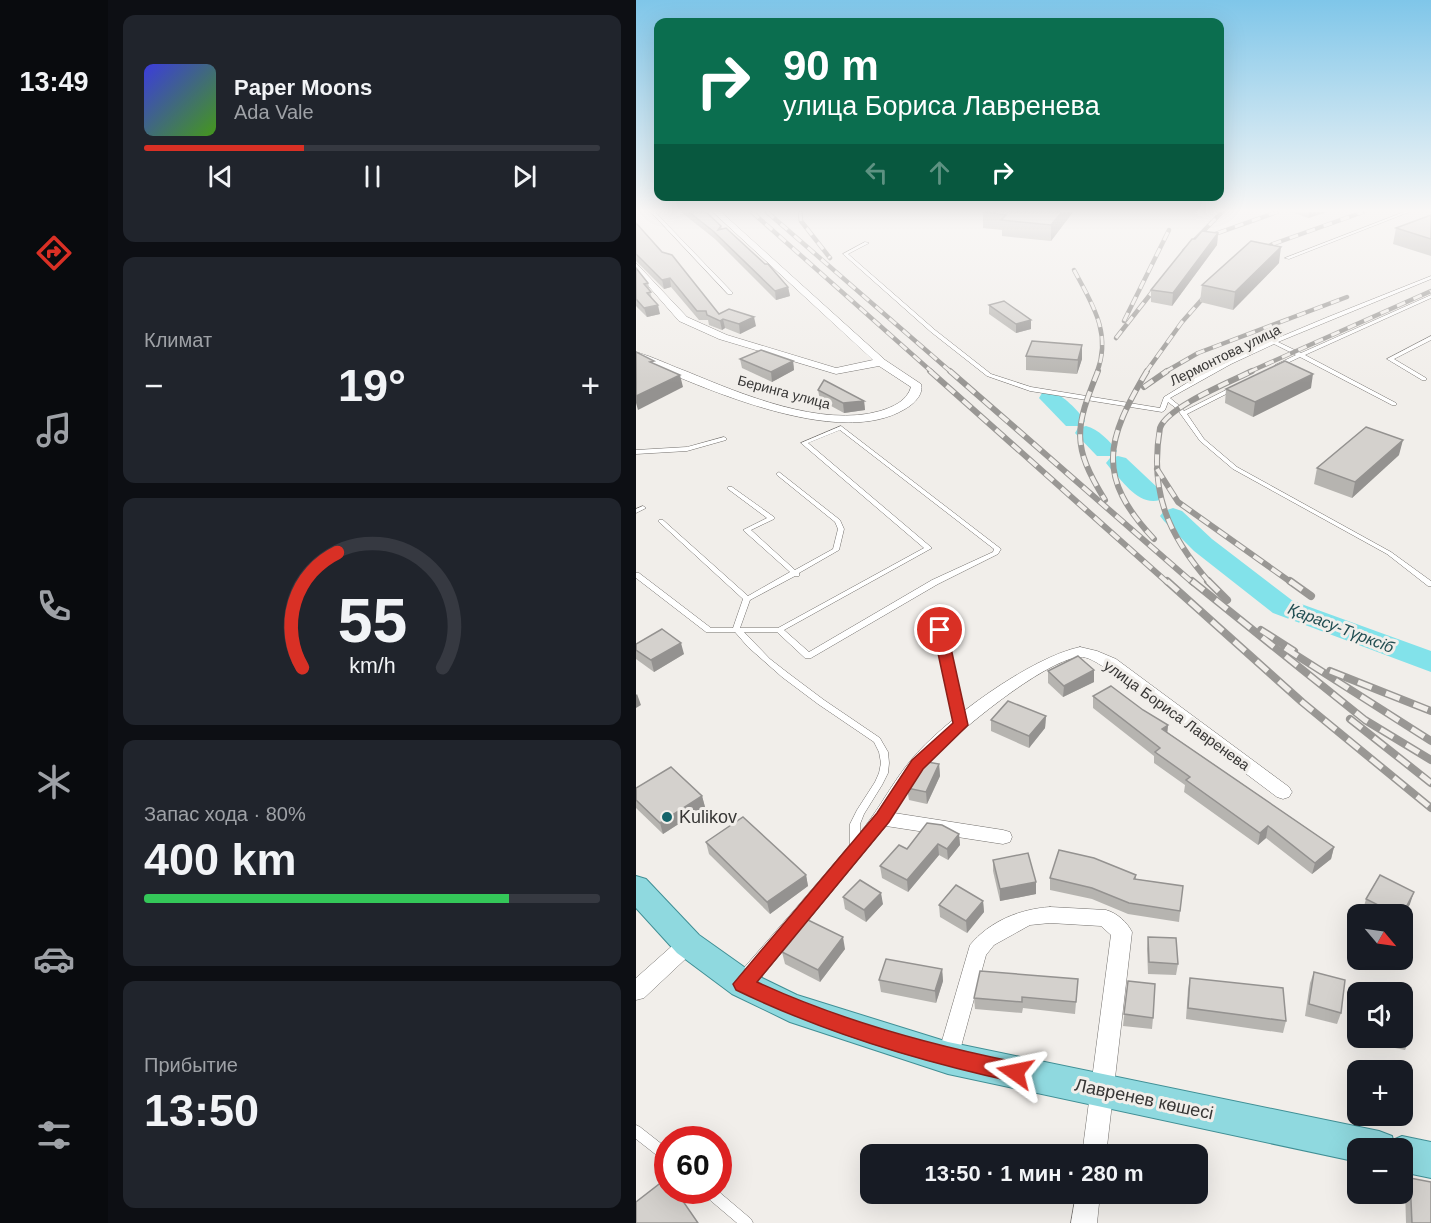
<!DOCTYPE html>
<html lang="ru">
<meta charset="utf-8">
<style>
body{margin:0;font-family:Arial,sans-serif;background:#20242c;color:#f1f3f6;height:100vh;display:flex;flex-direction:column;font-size:22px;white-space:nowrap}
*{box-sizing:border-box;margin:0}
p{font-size:20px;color:#9ea1a6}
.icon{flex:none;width:33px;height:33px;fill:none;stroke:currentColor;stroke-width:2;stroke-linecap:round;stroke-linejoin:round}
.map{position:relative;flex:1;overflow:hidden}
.side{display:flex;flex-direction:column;gap:15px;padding:15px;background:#0d0f14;width:528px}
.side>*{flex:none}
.guide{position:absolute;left:18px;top:18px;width:570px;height:183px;border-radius:12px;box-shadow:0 6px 24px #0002;background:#0b6e4f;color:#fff;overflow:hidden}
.needle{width:39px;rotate:119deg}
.fabs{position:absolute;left:711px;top:904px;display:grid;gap:12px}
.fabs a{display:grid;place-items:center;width:66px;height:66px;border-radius:12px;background:#171b24;box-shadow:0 6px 24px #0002;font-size:30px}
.speed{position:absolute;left:18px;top:1126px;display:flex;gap:12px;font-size:30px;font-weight:700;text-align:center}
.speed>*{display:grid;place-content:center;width:78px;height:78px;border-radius:50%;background:#171b24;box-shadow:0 6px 24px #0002;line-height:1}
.speed .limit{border:9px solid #d22;background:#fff;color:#111}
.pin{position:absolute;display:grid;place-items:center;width:51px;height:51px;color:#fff;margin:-26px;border:3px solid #fff;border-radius:50%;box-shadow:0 2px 6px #0007}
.me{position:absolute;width:66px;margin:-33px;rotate:282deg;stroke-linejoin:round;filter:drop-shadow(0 0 4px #0008)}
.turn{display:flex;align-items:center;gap:21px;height:126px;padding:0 30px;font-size:27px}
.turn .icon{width:78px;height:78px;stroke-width:2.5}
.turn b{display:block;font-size:42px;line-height:51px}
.lanes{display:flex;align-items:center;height:57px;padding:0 30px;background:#0003;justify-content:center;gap:30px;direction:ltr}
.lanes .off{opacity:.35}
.big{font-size:45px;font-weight:700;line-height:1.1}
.side .tile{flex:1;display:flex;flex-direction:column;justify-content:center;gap:9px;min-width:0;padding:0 21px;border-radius:12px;background:#20242c}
.side .dial{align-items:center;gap:0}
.dial svg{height:156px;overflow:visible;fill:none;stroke:#363941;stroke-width:7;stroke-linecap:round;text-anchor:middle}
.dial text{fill:#f1f3f6;stroke:none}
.song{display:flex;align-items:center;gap:18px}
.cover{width:72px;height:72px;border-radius:9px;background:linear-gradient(135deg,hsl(240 70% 55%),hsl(100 70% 35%))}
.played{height:6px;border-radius:3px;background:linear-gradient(90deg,#d93025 35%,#363941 35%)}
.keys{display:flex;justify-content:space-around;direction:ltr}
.heat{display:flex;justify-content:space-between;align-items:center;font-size:33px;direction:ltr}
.charge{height:9px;border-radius:4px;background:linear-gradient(90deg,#34c759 80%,#363941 0)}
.trip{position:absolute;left:224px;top:1144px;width:348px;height:60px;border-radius:12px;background:#171b24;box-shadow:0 6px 24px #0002;font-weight:700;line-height:60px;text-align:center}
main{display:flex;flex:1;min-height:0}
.tab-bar{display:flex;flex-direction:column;width:108px;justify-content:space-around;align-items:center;background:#090b0e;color:#9ea1a6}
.tab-bar .icon{width:42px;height:42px}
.tab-bar .current{color:#d93025}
.tab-bar b{font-size:27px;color:#f1f3f6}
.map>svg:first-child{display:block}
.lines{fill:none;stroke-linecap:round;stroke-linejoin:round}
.river{fill:#82e2ea;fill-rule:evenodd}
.service-casing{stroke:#73706d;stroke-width:1}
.minor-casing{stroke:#73706d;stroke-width:1}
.primary-casing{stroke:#408f95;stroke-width:2}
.service{fill:#fff;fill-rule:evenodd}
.minor{fill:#fff;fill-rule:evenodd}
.primary{fill:#8fd9df;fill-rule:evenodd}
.rail-far2-casing{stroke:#999794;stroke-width:4.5}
.rail-far1-casing{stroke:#999794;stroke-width:6}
.rail-casing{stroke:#999794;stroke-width:8}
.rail-far2{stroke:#f1eeea;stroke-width:3;stroke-dasharray:9;stroke-linecap:butt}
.rail-far1{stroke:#f1eeea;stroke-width:4;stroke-dasharray:11;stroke-linecap:butt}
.rail{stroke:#f1eeea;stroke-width:5;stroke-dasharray:15;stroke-linecap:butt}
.wall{fill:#b6b4b0}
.shaded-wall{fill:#949290}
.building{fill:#d4d1cd;stroke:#949290;stroke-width:1.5}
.route{fill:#d93025;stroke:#8d1f18;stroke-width:1.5}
.poi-dot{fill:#15646a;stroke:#f1eeea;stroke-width:2}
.labels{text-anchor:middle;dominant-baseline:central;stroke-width:6;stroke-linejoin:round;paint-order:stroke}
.far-street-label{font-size:14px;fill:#373635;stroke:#f1eeea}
.street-label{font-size:15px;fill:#373635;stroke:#f1eeea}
.water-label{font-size:16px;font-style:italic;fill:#224e52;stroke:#f1eeea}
.near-poi-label{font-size:18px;fill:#373635;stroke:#f1eeea;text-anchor:start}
.near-street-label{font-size:18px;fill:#373635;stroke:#f1eeea}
</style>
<main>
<nav class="tab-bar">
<b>13:49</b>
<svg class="icon current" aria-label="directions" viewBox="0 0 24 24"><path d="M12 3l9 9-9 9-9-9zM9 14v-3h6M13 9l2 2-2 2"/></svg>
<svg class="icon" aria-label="music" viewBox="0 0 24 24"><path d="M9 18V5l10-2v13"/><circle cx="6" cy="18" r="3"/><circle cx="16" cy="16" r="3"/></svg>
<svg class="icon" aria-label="phone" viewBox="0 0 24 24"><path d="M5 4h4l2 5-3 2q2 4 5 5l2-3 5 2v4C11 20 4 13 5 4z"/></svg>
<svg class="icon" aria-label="climate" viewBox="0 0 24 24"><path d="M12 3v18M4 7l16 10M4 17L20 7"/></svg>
<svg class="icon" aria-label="car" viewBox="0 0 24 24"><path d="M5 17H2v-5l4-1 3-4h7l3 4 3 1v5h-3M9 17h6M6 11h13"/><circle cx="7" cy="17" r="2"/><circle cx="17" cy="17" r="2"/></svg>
<svg class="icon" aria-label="filters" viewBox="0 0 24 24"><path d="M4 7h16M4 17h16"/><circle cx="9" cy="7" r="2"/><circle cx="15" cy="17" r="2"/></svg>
</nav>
<section class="side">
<div class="tile">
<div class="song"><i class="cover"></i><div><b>Paper Moons</b><p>Ada Vale</p></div></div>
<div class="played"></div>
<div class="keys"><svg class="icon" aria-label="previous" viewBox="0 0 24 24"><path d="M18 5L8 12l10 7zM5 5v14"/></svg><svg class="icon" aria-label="pause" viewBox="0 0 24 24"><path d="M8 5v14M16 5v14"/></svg><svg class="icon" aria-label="next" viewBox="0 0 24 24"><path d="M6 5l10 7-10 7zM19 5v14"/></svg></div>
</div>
<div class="tile"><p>Климат</p>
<div class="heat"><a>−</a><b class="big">19°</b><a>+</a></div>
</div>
<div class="tile dial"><svg viewBox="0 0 100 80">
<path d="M14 69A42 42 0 1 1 86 69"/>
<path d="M14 69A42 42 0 0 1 32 10" stroke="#d93025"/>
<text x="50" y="56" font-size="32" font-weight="700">55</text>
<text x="50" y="72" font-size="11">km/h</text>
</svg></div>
<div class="tile"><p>Запас хода · 80%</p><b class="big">400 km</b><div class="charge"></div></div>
<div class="tile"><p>Прибытие</p><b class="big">13:50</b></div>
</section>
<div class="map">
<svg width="795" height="1223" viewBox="0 0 795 1223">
<rect width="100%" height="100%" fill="#f1eeea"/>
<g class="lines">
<g class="river">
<path d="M414,391C427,395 442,410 449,421L446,426H430L403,398L406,393Z"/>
<path d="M450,426C462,429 474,441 481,451L477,456H461L439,433L442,428Z"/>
<path d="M482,456L490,458L524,490L527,495L524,500C502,506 488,482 474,468L470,463L474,458Z"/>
<polygon points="537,508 546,511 576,539 657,601 795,651 795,672 637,613 558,551 528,521 524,516 528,511"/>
</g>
<g class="service-casing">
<g id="service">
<polygon points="15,212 19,212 96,292 96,294 92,294"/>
<polygon points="768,212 773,212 653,259 649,258"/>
<polygon points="229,242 233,243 212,254 299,330 355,374 395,387 524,408 528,397 559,378 625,345 692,317 795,276 795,279 642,342 665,353 795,295 795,298 669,355 760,403 760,405 756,405 664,357 643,367 639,367 639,365 660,355 638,344 595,364 534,398 545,407 548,411 596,387 600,387 600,389 551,414 568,439 601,467 755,552 795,581 795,586 792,586 751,554 597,469 564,441 541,409 532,402 529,410 526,412 394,391 351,376 295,332 207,254"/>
<polygon points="795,336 795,340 758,359 790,378 790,380 786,380 751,359"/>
<path d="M205,426L365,549L362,554L302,584L175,658H169L141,632H108L134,659L152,673L188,700L244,738L245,740L252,752L253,763L252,773L246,785L228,814L224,824V848L222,851L219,852L216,851L214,848V824L221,810L239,782L243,773L245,763L243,752L238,742L182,704L146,677L112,647L99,632H70L0,578V573H3L75,628H97L107,599L22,521L23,520H27L112,596L154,572L107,530L131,518L92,489L91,488L92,487H96L138,517L139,518L138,519L115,530L159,570L197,549L202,529L199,522L141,475L140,474L143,472L204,520L208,529L203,550L163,573V576H159L114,600L104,628H142L288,548L165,443ZM204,430L358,549L357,552L296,580L173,652L148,630L296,548L172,443Z"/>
<polygon points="88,437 90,438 90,440 51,451 0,454 0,450 51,447"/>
<polygon points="7,506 10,508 0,513 0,509"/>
<polygon points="292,616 298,616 308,630 329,725 328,727 322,727 321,725 300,630 291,618"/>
<polygon points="0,1125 4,1127 32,1149 32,1163 28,1161 0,1139"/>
<polygon points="66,1191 82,1191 115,1219 117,1223 101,1223 68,1195"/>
</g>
</g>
<g class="minor-casing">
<g id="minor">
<path d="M77,212H85L249,360L285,384C288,394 278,404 269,409C202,450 66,387 0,359V352C18,357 35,366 52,372C105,394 186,428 244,411C257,407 271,401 275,387L243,366L200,374L83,339L43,321L0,272V263L51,317L91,335L200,368L237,360Z"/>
<path d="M444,647L461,651L480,659L653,787L656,792L653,797L647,799L641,797L468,667C461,663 452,656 443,657C407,661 320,733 295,760C280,775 270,794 258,813L367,830L374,832L376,837L374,842L367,844L250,826L114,991L107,993L100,991L96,984L100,977C141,930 182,883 222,835C242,812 255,784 275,760C307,721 395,657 444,647Z"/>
<path d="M414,907L470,910C481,913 491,922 496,932L470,1155H446L475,935L465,926L414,923L394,925L358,945L350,955L320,1065L312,1069L304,1065L301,1058L334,945C354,921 384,909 414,907Z"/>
<polygon points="52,935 59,938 62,944 59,950 8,998 0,1000 0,978 45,938"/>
<polygon points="440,1194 464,1194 461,1223 435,1223"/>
</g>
</g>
<g class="primary-casing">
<polygon id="primary" points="0,876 10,879 63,935 118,974 161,995 312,1042 743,1131 756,1136 757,1140 766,1136 795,1142 795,1178 766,1172 766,1149 722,1149 722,1162 312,1074 154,1022 96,994 41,953 0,908"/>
</g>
<use href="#service" class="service"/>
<use href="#minor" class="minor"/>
<use href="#primary" class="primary"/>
<g class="rail-far2-casing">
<g id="rail-far2">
<polyline points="116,212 296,372"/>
<polyline points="131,212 315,372"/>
<polyline points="164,212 165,221 194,258"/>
<polyline points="565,239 641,212"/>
<polyline points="548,251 586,212"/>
<polyline points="621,253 637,244 727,212"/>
<path d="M438,270C456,304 476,333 461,372"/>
<polyline points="488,321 533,230"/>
<polyline points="480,338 524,282"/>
<polyline points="510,372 546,322 576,288"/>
<polyline points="529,372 562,353 711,297"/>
<polyline points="613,372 795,291"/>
</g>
</g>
<g class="rail-far1-casing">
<g id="rail-far1">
<polyline points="294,371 532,583"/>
<polyline points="314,371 557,583"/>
<path d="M462,371C439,428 435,445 469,500"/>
<path d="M511,371C470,440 459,476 518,539"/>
<polyline points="508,387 531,371"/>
<polyline points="521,469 542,502 656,583"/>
<path d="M574,583C532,535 513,492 524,428C531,407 596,381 616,371"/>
</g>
</g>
<g class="rail-casing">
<g id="rail">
<polyline points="531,581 666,702 795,808"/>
<polyline points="556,581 729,720 795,760"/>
<polyline points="572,581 591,600"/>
<polyline points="654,581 675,596"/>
<polyline points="625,630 658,651"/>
<polyline points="649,648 795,741"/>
<polyline points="694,671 795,711"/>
<polyline points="714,719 795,783"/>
</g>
</g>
<use href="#rail-far2" class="rail-far2"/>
<use href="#rail-far1" class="rail-far1"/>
<use href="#rail" class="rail"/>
</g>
<g class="wall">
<polygon points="45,212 70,212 85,226 86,229 152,287 154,296 140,300 79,239"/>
<polygon points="347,212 437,212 415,241 366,236 366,230 347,228"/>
<polygon points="656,212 691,212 672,218"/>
<polygon points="795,215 795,256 757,244 760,228"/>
<polygon points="0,223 83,314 120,326 104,334 89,328 86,330 73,325 72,320 63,320 35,287 28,289 0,261"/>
<polygon points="582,233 581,245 536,306 515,302 515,290 559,239"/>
<polygon points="643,263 597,310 564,302 566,285"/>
<polygon points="0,268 12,283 16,299 24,314 11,317 0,306"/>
<polygon points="353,305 395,329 380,333 353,314"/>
<polygon points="446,345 446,359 441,374 390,370 390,356"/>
<polygon points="104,359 157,361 158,370 136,382 106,368"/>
<polygon points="675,388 617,417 589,403 590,389"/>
<polygon points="182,390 228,401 229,410 208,413 184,400"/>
<polygon points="763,455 716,498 678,484 681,468"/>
<polygon points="0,644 48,654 18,672 0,659"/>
<polygon points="412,671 458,682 427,697 412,683"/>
<polygon points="457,696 507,710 532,725 531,732 698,847 695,859 676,874 630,838 622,845 548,792 549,785 518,763 518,756 457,708"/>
<polygon points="410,716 409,728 393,748 355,731 355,720"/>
<polygon points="303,764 304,776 291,804 273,800 271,788"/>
<polygon points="0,788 66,796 69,807 27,834 0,808"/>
<polygon points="323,834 324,845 312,860 303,855 272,892 246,878 244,866 271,849"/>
<polygon points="70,842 170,875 172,886 134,914 73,854"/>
<polygon points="357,860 400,882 400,894 364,901 357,871"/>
<polygon points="500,875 500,879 547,886 543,922 492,914 456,899 414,890 414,878"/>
<polygon points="207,897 247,904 230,922 209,909"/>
<polygon points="730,899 774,904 766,918 766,915 735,915 727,910"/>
<polygon points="347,901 348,912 331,933 304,917 303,905"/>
<polygon points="512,937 542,964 540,975 512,974 511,949"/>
<polygon points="209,949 184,982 149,964 146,952"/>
<polygon points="306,969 307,981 300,1003 245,992 243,980"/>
<polygon points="678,972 705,1013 701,1024 669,1016 674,983"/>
<polygon points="554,978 650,1021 647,1033 550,1019 552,989"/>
<polygon points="442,979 439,1014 387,1008 386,1013 339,1009 338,998"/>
<polygon points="492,981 517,1018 516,1029 487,1026"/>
<polygon points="726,985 771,993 774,1038 769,1050 724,1041 724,1038 766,1038 766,993 724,993"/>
<polygon points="774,1178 795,1223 770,1223 769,1188"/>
</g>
<g class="shaded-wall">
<polygon points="426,212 437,212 415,241 415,225"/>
<polygon points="673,212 691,212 672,218"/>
<polygon points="582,233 581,245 536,306 537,293"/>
<polygon points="645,247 643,263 597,310 599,292"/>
<polygon points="34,278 35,287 28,289 26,280"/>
<polygon points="152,287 154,296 140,300 139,291"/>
<polygon points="22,305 24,314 11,317 8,308"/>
<polygon points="118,317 120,326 104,334 103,324"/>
<polygon points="87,319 89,328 86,330 84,321"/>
<polygon points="395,320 395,329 380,333 380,324"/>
<polygon points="446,345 446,359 441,374 442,360"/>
<polygon points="157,361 158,370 136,382 135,372"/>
<polygon points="677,374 675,388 617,417 619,402"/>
<polygon points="44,375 47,387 2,410 0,403 0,396"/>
<polygon points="228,401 229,410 208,413 207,403"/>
<polygon points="767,440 763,455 716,498 719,482"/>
<polygon points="45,643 48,654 18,672 15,660"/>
<polygon points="458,670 458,682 427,697 428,686"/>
<polygon points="1,694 5,705 0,708 0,695"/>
<polygon points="410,716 409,728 393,748 393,736"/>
<polygon points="532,725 531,736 526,729"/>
<polygon points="303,764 304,776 291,804 290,792"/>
<polygon points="66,796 69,807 27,834 24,823"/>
<polygon points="632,826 630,838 622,845 624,833"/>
<polygon points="323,834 324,845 312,860 311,849"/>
<polygon points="302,844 303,855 272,892 271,880"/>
<polygon points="698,847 695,859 676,874 679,863"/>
<polygon points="170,875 172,886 134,914 131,902"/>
<polygon points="400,882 400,894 364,901 364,889"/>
<polygon points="778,892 774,904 766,918 766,915"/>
<polygon points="245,893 247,904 230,922 228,910"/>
<polygon points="347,901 348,912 331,933 330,921"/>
<polygon points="207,937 209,949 184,982 182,970"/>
<polygon points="306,969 307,981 300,1003 299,991"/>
</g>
<g class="building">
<polygon points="53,212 70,212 85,226 82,230 90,228 129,264 132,264 152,287 139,291 77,231"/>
<polygon points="347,212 426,212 415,225 365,220 370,215"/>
<polygon points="795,215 795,239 760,228"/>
<polygon points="0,223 26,252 36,255 83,314 93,309 118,317 103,324 87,319 84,321 71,315 70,311 61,311 34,278 26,280 0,254"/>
<polygon points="566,231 582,233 537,293 515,290 556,239 559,239"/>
<polygon points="615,241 645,247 599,292 566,285"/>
<polygon points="0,268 12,283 8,284 15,292 11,293 22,305 8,308 0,299"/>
<polygon points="368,301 395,320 380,324 353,305"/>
<polygon points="396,341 446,345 442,360 390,356"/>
<polygon points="125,350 157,361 135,372 104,359"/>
<polygon points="0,352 18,361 14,362 44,375 0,396"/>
<polygon points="649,361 677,374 619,402 590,389"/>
<polygon points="188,380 228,401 207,403 182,390"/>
<polygon points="730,427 767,440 719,482 681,468"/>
<polygon points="26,629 45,643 15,660 0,650 0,644"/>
<polygon points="442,656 458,670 428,686 412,671"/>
<polygon points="475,686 507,710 532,725 526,729 698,847 679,863 632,826 624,833 550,780 554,777 519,752 524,748 457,696"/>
<polygon points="372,701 410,716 393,736 355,720"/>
<polygon points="286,761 303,764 290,792 271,788"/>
<polygon points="35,767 66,796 24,823 0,800 0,788"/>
<polygon points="107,817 170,875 131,902 70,842"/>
<polygon points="291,823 306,825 323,834 311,849 302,844 271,880 244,866 263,845 271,849"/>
<polygon points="423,850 458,858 500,875 498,879 547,886 544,911 493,903 456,888 414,878"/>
<polygon points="392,853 400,882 364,889 357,860"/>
<polygon points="744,875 778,892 766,915 762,915 730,899"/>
<polygon points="224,880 245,893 228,910 207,897"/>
<polygon points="320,885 347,901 330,921 303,905"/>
<polygon points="172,920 207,937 182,970 146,952"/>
<polygon points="512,937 540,938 542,964 513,962"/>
<polygon points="250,959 306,969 299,991 243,980"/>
<polygon points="344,971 442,979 440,1002 386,997 386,1002 338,998"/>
<polygon points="678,972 709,980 705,1013 673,1004"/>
<polygon points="554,978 647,988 650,1021 552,1008"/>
<polygon points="492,981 519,984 517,1018 488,1014"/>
<polygon points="726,985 771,993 774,1038 766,1037 766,993 727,993"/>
<polygon points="31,1178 32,1191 40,1191 62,1223 0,1223 0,1202"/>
<polygon points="774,1178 795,1182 795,1223 776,1223"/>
</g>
<linearGradient id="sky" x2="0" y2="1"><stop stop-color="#7fc6e9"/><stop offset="0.55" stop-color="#f9f7f6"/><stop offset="1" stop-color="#f9f7f6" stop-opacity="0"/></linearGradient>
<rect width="795" height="383" fill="url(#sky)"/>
<path class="route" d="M304,625L311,630L332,725L287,769L253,822L121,982C203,1020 290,1044 379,1062L386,1065L389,1072L386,1079L379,1082C282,1061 189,1033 100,990L97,984L241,813L276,760L317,723L297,630Z"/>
<circle class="poi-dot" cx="31" cy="817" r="6"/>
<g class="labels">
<g class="far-street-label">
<text transform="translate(589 355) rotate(-26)">Лермонтова улица</text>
<text transform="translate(148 392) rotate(15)">Беринга улица</text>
</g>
<g class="street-label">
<text transform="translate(541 715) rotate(36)">улица Бориса Лавренева</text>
</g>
<g class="water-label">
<text transform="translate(705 628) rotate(21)">Қарасу-Түрксіб</text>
</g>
<g class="near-poi-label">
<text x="43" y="817">Kulikov</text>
</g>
<g class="near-street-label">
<text transform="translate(508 1099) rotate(12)">Лавренев көшесі</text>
</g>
</g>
</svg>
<div class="fabs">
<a><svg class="needle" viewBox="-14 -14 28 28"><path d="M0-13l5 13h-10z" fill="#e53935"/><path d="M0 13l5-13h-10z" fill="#9ea1a6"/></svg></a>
<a><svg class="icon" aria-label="sound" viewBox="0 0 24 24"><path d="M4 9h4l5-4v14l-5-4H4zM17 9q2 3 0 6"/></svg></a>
<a>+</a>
<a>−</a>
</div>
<div class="speed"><div class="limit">60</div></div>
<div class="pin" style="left:304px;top:630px;background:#d93025"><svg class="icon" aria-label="arrive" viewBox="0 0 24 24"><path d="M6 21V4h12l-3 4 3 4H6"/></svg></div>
<svg class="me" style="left:379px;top:1072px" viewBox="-20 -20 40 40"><path d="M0-17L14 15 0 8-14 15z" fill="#d93025" stroke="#fff" stroke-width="4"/></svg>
<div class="trip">13:50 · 1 мин · 280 m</div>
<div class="guide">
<div class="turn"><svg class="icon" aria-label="right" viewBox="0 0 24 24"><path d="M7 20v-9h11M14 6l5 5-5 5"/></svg><div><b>90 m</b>улица Бориса Лавренева</div></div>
<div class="lanes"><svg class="icon off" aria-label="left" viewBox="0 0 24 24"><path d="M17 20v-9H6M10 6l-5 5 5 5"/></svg><svg class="icon off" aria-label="ahead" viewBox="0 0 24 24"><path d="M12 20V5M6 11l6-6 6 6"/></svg><svg class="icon" aria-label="right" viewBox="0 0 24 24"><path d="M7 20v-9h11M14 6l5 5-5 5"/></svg></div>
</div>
</div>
</main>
